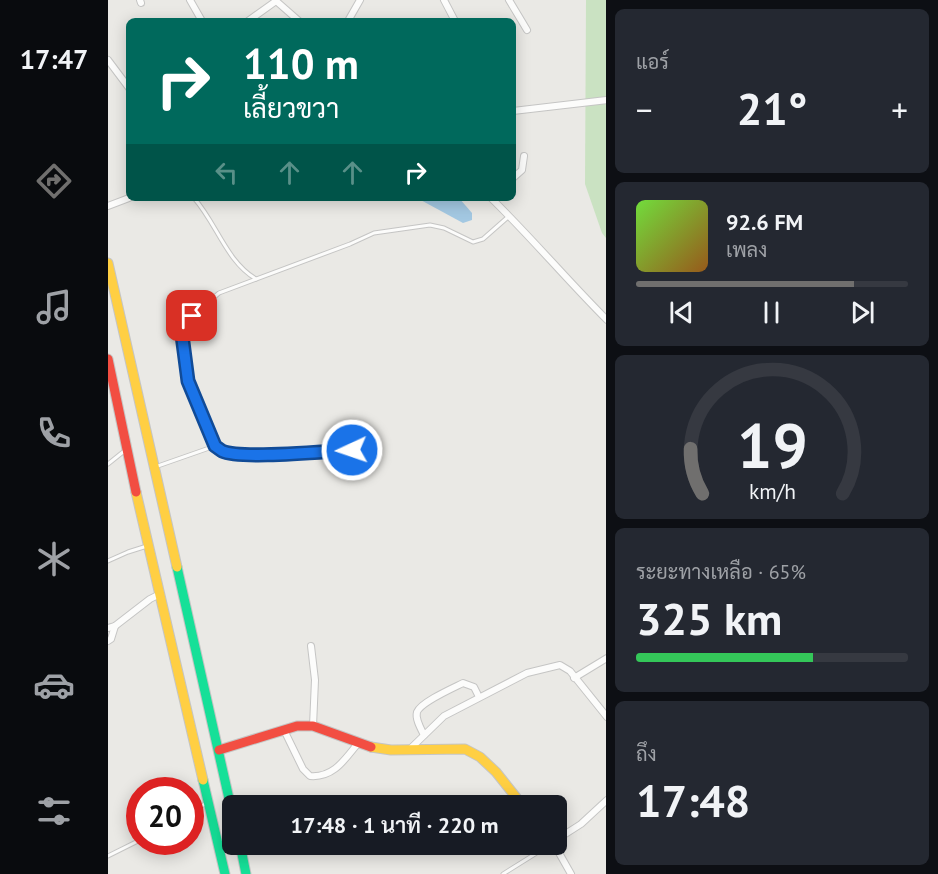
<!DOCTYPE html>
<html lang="th">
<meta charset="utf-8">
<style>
body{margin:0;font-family:"PT Sans",Sarabun,sans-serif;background:#242831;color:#f1f3f6;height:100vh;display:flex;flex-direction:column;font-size:22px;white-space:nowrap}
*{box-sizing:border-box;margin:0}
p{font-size:20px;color:#9ea1a6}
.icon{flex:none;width:33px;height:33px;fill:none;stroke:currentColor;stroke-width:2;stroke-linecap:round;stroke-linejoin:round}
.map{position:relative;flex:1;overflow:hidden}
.side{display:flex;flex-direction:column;gap:9px;padding:9px;background:#0d0f14;width:332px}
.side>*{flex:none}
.guide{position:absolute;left:18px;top:18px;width:390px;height:183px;border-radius:9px;box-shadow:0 3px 15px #0003;background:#00695c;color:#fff;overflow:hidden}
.speed{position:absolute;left:18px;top:777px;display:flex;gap:12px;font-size:30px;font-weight:700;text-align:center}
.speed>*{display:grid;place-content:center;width:78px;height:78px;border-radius:50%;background:#171b24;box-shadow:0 3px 15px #0003;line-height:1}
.speed .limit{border:9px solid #d22;background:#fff;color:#111}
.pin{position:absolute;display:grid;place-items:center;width:51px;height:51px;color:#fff;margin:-26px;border-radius:12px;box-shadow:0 3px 9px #0006}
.me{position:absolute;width:66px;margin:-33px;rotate:267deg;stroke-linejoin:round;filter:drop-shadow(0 0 4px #0008)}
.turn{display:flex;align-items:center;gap:21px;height:126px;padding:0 18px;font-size:27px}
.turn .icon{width:78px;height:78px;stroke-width:2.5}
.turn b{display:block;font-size:42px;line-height:51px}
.lanes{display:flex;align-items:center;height:57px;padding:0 18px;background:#0003;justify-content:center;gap:30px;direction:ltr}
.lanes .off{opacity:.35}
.big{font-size:45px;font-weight:600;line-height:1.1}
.side .widget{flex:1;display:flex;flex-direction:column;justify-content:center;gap:9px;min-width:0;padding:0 21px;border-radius:9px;background:#242831}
.side .dial{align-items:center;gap:0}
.dial svg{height:156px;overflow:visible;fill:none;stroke:#363941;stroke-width:7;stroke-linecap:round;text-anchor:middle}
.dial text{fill:#f1f3f6;stroke:none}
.song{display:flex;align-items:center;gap:18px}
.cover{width:72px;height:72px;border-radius:9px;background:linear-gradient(135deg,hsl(100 70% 55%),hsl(30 70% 35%))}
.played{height:6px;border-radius:3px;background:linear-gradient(90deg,#706f6e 80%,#363941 80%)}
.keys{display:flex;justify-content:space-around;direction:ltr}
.heat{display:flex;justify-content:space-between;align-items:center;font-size:33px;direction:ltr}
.charge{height:9px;border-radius:4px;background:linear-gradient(90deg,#34c759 65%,#363941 0)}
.trip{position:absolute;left:114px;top:795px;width:345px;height:60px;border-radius:9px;background:#171b24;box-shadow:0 3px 15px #0003;font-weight:600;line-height:60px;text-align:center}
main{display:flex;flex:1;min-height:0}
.dock{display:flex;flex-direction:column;width:108px;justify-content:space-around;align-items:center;background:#090b0e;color:#9ea1a6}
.dock .icon{width:42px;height:42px}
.dock .selected{color:#706f6e}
.dock b{font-size:27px;color:#f1f3f6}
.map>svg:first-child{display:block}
.green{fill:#cae2c2}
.water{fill:#a3c8e2}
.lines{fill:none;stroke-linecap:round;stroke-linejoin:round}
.lane-casing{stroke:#c5c5c4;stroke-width:5}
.street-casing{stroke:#c5c5c4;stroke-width:8}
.fast-casing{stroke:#c5c5c4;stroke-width:11}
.slow-casing{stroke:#c5c5c4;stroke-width:11}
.jam-casing{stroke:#c5c5c4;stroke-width:11}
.lane{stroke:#fcfcfb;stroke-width:3}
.street{stroke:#fcfcfb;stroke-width:6}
.fast{stroke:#16e098;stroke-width:9}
.slow{stroke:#ffcf43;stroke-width:9}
.jam{stroke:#f24e42;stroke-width:9}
.route-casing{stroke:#114b97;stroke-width:15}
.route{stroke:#1a73e8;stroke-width:10}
</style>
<main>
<nav class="dock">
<b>17:47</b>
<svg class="icon selected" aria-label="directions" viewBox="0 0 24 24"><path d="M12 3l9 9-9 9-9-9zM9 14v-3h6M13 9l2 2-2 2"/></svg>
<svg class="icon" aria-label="music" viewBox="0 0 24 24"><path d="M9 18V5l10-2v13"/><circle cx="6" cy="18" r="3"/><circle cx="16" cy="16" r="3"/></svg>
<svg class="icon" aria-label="phone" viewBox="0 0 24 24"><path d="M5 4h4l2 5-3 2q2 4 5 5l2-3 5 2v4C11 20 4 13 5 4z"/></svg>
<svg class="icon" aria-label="climate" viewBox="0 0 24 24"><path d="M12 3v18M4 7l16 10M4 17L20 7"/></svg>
<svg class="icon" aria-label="car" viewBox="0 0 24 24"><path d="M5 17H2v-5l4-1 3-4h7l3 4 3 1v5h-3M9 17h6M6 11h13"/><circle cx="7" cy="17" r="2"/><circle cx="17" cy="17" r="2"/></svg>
<svg class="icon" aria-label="filters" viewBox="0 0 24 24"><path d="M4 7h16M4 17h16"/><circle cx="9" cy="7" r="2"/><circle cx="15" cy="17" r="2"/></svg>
</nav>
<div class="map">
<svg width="499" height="874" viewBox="0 0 499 874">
<rect width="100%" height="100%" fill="#eae9e5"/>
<polygon class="green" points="478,0 498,0 498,238 494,233 477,184"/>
<polygon class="water" points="309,198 351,198 364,213 364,220 355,223"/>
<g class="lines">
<g class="lane-casing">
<g id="lane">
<path d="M86,198C109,224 118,261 148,279"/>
<path d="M245,450C219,451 133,460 114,451C113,451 107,446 107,446L80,381L74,335L84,316L111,293L242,244L266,233L322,225L336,228L365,242L375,239L400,217"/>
<polyline points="0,464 15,452"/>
<polyline points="47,467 107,446"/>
<polyline points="0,561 20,552 39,546"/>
<polyline points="82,812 99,803"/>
<polyline points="0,856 32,840"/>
<polyline points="395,874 443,844"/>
</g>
</g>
<g class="street-casing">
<g id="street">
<polyline points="32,0 33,3"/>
<polyline points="82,0 94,21"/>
<polyline points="167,0 191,21"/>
<polyline points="336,0 347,21"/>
<polyline points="401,0 419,30"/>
<polyline points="140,21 168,1"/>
<polyline points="240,21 252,0"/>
<polyline points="0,60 21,88"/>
<polyline points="405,111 499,100"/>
<polyline points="405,178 414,170 416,156"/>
<path d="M383,198C423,237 459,280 499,320"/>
<polyline points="0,206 21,198"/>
<polyline points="0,628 7,626 42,599 52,594"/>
<polyline points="0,641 3,639 7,626"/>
<polyline points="203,646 207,680 205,726"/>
<polyline points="466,678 499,658"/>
<path d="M176,730L195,769L202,776C226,778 237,759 251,742"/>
<path d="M316,735C313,729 307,719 309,712C313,702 345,688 355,683L366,687L371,697"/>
<polyline points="302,749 336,716 419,673 452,665 462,671 499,717"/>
<polyline points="448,840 473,824 499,800"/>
<polyline points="446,844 463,874"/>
</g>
</g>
<g class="fast-casing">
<g id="fast">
<polyline points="69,567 124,812"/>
<polyline points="95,780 117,874"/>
<polyline points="132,844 138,874"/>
</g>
</g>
<g class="slow-casing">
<g id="slow">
<polyline points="0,263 69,567"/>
<polyline points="28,492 95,780"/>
<polyline points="263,747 283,750 357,749 372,757 388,772 415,806"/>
</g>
</g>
<g class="jam-casing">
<g id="jam">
<polyline points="0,359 28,492"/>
<polyline points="111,750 189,726 205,726 263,747"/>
</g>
</g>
<use href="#lane" class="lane"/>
<use href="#street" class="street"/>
<use href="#fast" class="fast"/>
<use href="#slow" class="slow"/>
<use href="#jam" class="jam"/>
</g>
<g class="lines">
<g class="route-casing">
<path id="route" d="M84,316L74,335L80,381L107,446C107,446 114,451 114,451C133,460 219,451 244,450"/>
</g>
<use href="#route" class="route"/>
</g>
</svg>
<div class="speed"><div class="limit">20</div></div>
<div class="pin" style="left:84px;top:316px;background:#d93025"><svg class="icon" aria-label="arrive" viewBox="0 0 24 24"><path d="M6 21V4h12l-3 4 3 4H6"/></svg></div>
<svg class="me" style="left:244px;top:450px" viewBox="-20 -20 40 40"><circle r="17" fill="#1a73e8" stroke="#fff" stroke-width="3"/><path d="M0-11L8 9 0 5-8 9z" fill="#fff"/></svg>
<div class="trip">17:48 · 1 นาที · 220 m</div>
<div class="guide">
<div class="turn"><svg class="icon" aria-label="right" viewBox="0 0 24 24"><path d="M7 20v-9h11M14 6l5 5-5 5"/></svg><div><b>110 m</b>เลี้ยวขวา</div></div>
<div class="lanes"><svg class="icon off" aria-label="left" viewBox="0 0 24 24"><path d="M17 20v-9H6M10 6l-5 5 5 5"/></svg><svg class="icon off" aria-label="ahead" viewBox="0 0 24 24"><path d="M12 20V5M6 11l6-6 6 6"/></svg><svg class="icon off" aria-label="ahead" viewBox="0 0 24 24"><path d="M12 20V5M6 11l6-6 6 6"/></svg><svg class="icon" aria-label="right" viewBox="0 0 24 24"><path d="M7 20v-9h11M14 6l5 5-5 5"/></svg></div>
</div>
</div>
<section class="side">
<div class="widget"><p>แอร์</p>
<div class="heat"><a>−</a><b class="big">21°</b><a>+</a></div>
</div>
<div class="widget">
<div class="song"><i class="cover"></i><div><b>92.6 FM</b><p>เพลง</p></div></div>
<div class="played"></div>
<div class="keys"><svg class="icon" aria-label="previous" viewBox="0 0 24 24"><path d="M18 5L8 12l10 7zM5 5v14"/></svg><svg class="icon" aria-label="pause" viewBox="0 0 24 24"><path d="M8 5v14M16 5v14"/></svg><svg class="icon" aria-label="next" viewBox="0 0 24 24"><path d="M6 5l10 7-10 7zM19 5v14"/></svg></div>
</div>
<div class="widget dial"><svg viewBox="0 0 100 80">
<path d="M14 69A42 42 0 1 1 86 69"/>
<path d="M14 69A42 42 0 0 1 8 46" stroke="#706f6e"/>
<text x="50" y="56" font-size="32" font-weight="700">19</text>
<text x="50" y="72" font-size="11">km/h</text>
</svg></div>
<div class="widget"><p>ระยะทางเหลือ · 65%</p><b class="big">325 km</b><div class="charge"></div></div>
<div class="widget"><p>ถึง</p><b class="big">17:48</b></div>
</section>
</main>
